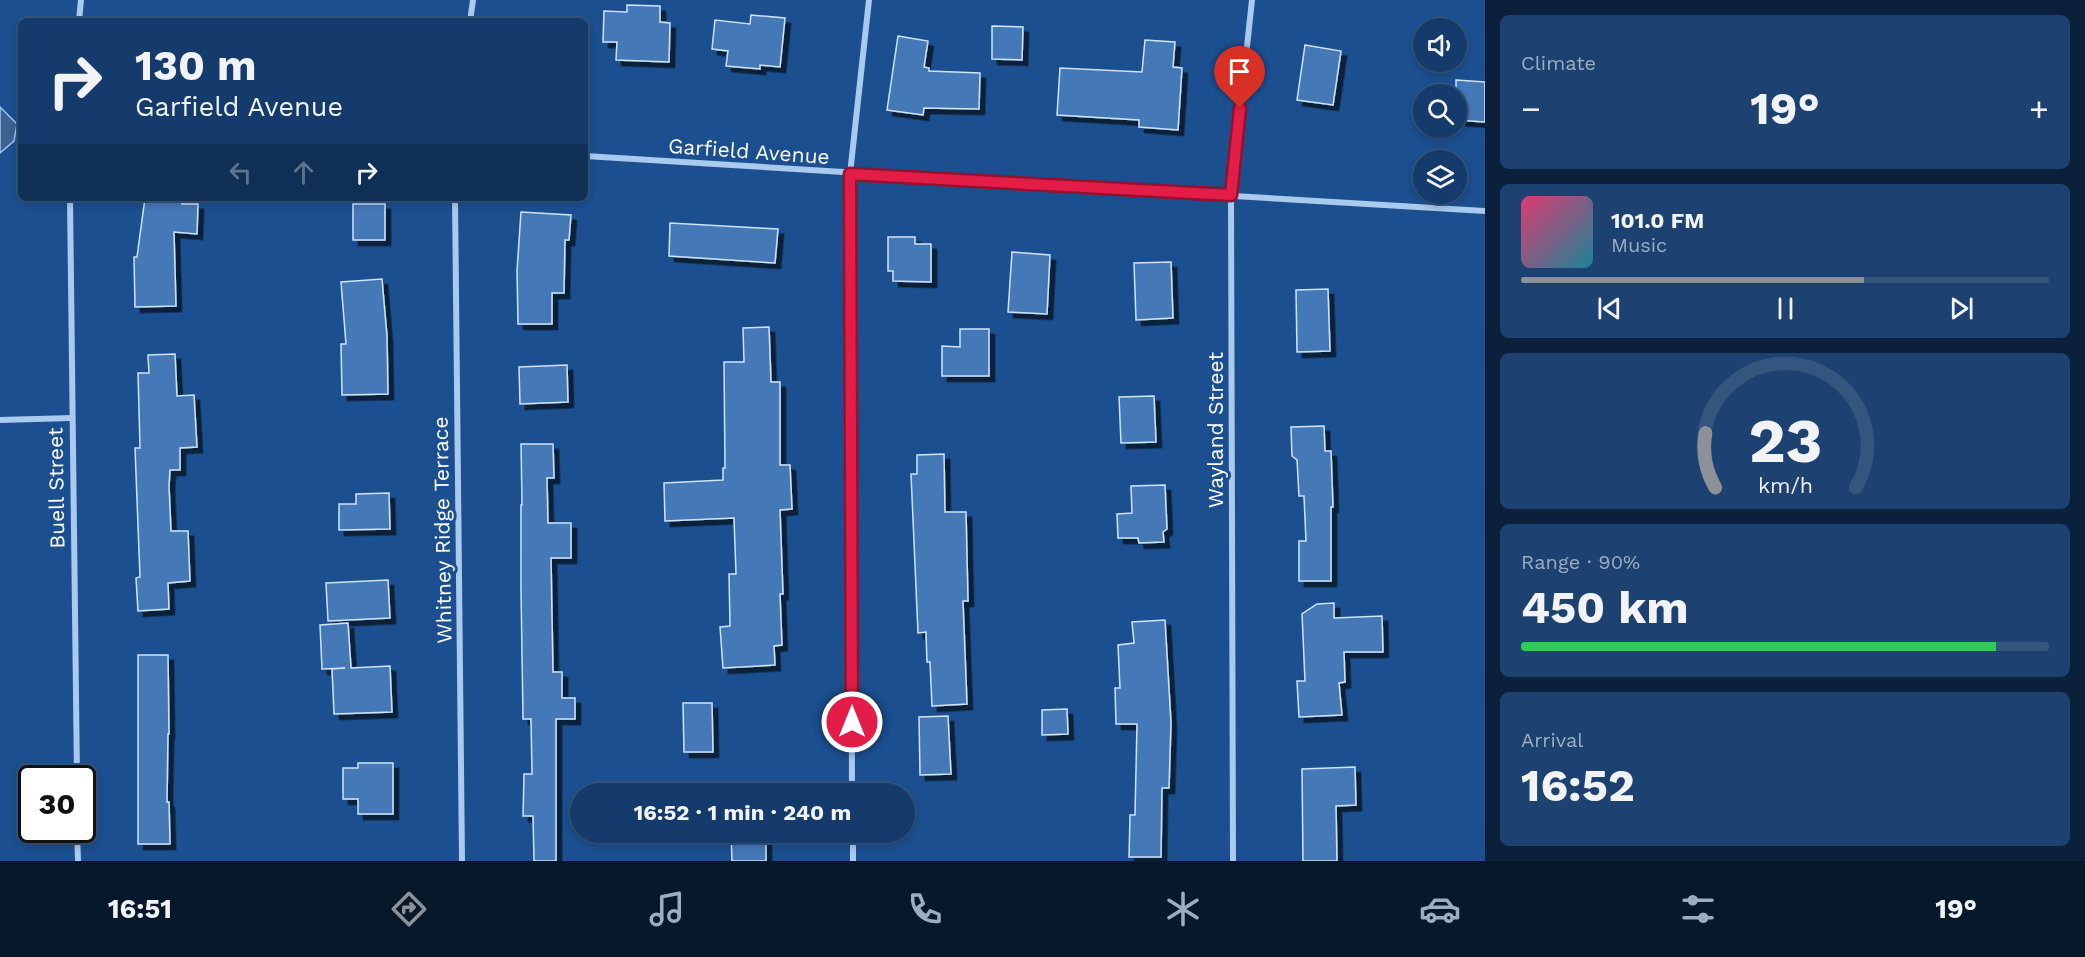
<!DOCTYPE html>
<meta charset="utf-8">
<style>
body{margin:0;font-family:"Work Sans",sans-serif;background:#1d4271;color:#f1f3f6;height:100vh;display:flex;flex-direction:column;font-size:22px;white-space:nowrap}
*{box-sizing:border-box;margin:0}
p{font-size:20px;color:#9dadc1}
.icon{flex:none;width:33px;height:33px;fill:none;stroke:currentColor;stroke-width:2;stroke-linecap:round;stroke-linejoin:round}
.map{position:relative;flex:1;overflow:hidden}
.drawer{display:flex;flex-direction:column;gap:15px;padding:15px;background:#0b203b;width:600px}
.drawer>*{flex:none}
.banner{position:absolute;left:18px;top:18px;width:570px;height:183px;border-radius:9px;box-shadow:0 3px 9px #0003,0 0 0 2px #33557e;background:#143b6b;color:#f1f3f6;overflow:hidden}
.buttons{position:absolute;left:1413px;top:18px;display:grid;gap:12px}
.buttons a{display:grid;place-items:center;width:54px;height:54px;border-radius:50%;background:#143b6b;box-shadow:0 3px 9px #0003,0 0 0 2px #33557e;font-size:30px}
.speed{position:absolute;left:18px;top:765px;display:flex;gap:12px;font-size:30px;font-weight:700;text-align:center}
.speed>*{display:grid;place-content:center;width:78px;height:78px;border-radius:50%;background:#143b6b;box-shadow:0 3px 9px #0003,0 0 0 2px #33557e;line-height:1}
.speed .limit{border:3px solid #111;border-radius:9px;background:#fff;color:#111}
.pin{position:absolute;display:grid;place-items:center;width:51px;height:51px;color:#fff;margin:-62px -26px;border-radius:50% 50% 50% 0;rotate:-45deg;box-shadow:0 0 6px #0007}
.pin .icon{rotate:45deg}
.me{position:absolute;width:66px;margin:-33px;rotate:0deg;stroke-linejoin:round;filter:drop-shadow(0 0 4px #0008)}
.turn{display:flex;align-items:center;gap:21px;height:126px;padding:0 18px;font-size:27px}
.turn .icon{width:78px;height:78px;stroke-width:2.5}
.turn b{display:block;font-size:42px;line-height:51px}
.lanes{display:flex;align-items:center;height:57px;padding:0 18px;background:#0003;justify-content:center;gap:30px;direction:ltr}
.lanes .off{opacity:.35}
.big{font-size:45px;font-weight:700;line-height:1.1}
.drawer .widget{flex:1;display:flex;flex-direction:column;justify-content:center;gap:9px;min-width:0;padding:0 21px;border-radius:9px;background:#1d4271}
.drawer .dial{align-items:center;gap:0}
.dial svg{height:156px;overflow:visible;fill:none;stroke:#33557e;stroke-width:7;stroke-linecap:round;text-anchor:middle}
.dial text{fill:#f1f3f6;stroke:none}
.song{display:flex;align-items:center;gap:18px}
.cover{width:72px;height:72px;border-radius:9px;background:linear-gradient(135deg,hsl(340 70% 55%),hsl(190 70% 35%))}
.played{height:6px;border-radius:3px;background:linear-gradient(90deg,#8c9099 65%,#33557e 65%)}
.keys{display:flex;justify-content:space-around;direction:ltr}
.heat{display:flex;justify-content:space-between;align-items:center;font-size:33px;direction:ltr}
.charge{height:9px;border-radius:4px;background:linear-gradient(90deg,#34c759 90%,#33557e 0)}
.trip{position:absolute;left:570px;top:783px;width:345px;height:60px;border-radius:30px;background:#143b6b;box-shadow:0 3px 9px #0003,0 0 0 2px #33557e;font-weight:700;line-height:60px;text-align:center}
.tabs{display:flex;height:96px;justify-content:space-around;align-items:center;background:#08182b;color:#9dadc1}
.tabs .icon{width:42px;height:42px}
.tabs .current{color:#8c9099}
.tabs b{font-size:27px;color:#f1f3f6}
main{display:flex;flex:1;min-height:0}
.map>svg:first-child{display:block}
.water{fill:#3c6290;stroke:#9cc4f0;stroke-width:1.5}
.building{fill:#4478b7;stroke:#cfe3fa;stroke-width:1.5;filter:url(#shadow)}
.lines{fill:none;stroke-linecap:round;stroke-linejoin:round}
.street{stroke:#a9c9ee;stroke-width:6}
.route-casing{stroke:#92132f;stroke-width:15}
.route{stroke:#e11d48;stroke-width:10}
.labels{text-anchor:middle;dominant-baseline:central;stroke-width:6;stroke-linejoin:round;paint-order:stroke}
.street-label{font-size:21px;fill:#fff;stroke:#1b4f8f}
</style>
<main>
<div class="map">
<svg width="1485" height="861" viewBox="0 0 1485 861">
<defs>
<filter id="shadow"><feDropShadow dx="5.5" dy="5.5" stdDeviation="0" flood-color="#0009"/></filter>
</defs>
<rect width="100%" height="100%" fill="#1b4f8f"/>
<polygon class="water" points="0,107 17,124 14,141 0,153"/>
<g class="building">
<polygon points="627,5 660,6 660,22 670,23 669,62 616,60 617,42 603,42 604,11 627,12"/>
<polygon points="751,15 785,18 780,67 760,65 760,69 726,66 728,51 712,49 715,20 750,24"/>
<polygon points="992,26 1023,27 1022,60 992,59"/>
<polygon points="898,36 928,41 924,67 929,68 929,71 980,73 979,109 924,108 923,115 887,110"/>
<polygon points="1145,40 1175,42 1173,67 1182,68 1178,130 1139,127 1139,120 1057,115 1060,68 1142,72"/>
<polygon points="1305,45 1341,51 1333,105 1297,100"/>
<polygon points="1456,80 1485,82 1485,122 1456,120"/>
<polygon points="145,198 182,198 182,204 198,204 197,234 174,232 176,306 135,307 134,257 137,257"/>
<rect x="353" y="204" width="32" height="36"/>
<polygon points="521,212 571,215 569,240 565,240 564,293 552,293 552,324 518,324 517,271"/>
<polygon points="670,223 778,229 775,263 669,256"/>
<polygon points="888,237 915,237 915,244 931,244 931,282 893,281 893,271 888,271"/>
<polygon points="1012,252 1050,255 1047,314 1008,312"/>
<polygon points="1171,262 1173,318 1136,320 1134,263"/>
<polygon points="382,279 387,336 388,394 342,395 341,344 346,344 341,282"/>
<polygon points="1328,289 1330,351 1297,352 1296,290"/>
<polygon points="769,327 771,382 780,382 780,465 790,465 792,509 780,510 783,594 780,594 782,645 774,646 775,665 723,668 720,627 730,626 729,574 736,574 734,518 665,521 664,483 723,480 723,468 725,468 724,362 744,362 743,328"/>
<polygon points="960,329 989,329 989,376 942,376 942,346 960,347"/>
<polygon points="175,354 177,396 194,395 197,447 180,448 180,470 170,470 169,486 171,531 188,531 190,581 168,583 169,609 138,611 136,578 140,577 135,448 140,448 138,373 149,373 148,355"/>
<polygon points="567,365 568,402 520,404 519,367"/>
<polygon points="1154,396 1156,442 1121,443 1119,397"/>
<polygon points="1324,426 1325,451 1331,451 1333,507 1331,507 1331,581 1299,581 1299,541 1306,541 1304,496 1299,496 1297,460 1292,456 1291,427"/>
<polygon points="521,444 553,444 554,478 547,478 548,523 571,523 571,558 551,558 553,672 562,672 562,698 575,698 575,719 556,719 556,861 534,861 533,816 523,816 524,774 532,774 531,719 523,719 521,590 521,505 522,505"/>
<polygon points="944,454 945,512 966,512 968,601 963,601 967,704 932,706 930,662 927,662 926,632 918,633 911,474 917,474 917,455"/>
<polygon points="1165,485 1167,529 1163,532 1164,542 1139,543 1138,538 1118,538 1117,514 1132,513 1131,486"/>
<polygon points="389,493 390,529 339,530 339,504 356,504 356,494"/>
<polygon points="388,580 390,618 328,621 326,583"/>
<polygon points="1334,603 1334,618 1382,616 1383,652 1344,652 1345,682 1339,683 1342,715 1299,717 1297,681 1305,681 1302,614 1317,604"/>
<polygon points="1165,620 1171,723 1169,788 1162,788 1161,857 1129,857 1130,815 1135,815 1137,724 1116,724 1115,688 1120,688 1118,645 1134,643 1132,622"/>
<polygon points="348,623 351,668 390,666 392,712 334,714 332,669 345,668 322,669 320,625"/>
<polygon points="138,655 168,655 169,734 168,734 167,802 169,802 170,844 138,844"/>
<polygon points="683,703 712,703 713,752 684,752"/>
<polygon points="1067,709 1068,734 1042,735 1042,710"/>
<polygon points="948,716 951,774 920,775 919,717"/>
<polygon points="358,763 393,763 393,814 358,814 358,799 343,799 343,768 358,768"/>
<polygon points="1355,767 1356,805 1336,806 1337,861 1303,861 1302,769"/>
<polygon points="731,832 766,832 766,861 732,861"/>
</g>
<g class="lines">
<g class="street">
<polyline points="79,21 81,0"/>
<polyline points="470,21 473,0"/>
<path d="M585,156C885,177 1185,192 1485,211"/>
<polyline points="70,198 77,778"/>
<polyline points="455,198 462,861"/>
<polyline points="0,420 72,418"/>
<polyline points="852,794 850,174 869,0"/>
<polyline points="77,830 78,861"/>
<polyline points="853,832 853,861"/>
<polyline points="1233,861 1231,195 1252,0"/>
</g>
</g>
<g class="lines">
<g class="route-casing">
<polyline id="route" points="852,722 850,174 1231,195 1240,108"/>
</g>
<use href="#route" class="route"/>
</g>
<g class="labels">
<g class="street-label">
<text transform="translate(749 151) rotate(4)">Garfield Avenue</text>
<text transform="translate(1215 430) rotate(-90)">Wayland Street</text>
<text transform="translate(56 488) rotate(-91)">Buell Street</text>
<text transform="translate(442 530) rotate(-91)">Whitney Ridge Terrace</text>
</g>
</g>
</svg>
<div class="buttons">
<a><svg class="icon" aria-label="sound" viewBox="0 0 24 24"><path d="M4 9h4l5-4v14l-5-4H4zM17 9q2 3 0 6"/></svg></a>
<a><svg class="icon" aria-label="search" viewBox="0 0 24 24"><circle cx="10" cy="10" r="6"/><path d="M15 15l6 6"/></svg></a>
<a><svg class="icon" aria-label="layers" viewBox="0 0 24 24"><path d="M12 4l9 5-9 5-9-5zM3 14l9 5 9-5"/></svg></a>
</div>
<div class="speed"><div class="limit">30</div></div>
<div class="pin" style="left:1240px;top:108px;background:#d93025"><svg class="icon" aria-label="arrive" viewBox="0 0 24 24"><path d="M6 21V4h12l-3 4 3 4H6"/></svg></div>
<svg class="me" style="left:852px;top:722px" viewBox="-20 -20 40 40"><circle r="17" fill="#e11d48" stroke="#fff" stroke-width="3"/><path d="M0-11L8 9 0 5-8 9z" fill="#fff"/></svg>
<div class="trip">16:52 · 1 min · 240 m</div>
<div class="banner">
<div class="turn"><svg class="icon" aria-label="right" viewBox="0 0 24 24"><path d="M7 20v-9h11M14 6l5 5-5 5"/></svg><div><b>130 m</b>Garfield Avenue</div></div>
<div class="lanes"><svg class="icon off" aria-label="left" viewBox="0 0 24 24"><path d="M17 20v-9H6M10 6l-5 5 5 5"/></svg><svg class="icon off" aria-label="ahead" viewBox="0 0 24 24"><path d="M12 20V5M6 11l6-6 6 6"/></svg><svg class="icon" aria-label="right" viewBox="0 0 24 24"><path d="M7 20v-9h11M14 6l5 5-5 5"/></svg></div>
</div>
</div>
<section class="drawer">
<div class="widget"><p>Climate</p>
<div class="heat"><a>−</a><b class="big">19°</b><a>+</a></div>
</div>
<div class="widget">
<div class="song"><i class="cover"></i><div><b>101.0 FM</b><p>Music</p></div></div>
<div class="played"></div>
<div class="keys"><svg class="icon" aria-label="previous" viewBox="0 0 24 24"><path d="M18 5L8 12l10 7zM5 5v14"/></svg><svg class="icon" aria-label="pause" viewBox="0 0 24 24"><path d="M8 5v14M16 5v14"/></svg><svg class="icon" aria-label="next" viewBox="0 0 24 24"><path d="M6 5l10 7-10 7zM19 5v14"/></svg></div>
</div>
<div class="widget dial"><svg viewBox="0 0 100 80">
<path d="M14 69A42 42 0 1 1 86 69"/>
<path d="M14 69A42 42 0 0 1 9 41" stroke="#8c9099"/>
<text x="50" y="56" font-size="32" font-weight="700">23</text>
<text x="50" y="72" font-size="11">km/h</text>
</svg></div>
<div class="widget"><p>Range · 90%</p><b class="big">450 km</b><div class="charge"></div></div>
<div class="widget"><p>Arrival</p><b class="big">16:52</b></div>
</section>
</main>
<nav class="tabs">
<b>16:51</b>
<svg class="icon current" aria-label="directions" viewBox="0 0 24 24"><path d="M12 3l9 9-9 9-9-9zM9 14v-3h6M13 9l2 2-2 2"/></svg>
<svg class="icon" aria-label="music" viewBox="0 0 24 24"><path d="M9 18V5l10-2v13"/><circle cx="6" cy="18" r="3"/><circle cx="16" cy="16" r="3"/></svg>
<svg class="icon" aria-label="phone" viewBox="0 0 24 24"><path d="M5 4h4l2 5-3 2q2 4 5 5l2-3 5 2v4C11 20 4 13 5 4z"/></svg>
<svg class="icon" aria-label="climate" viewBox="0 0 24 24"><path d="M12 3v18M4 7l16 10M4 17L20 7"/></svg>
<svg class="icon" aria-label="car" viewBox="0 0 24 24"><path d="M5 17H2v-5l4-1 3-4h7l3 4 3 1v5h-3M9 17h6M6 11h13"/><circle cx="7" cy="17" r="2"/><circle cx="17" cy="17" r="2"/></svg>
<svg class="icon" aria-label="filters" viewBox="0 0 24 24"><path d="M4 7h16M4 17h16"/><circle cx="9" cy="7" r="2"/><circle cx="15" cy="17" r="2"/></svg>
<b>19°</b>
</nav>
